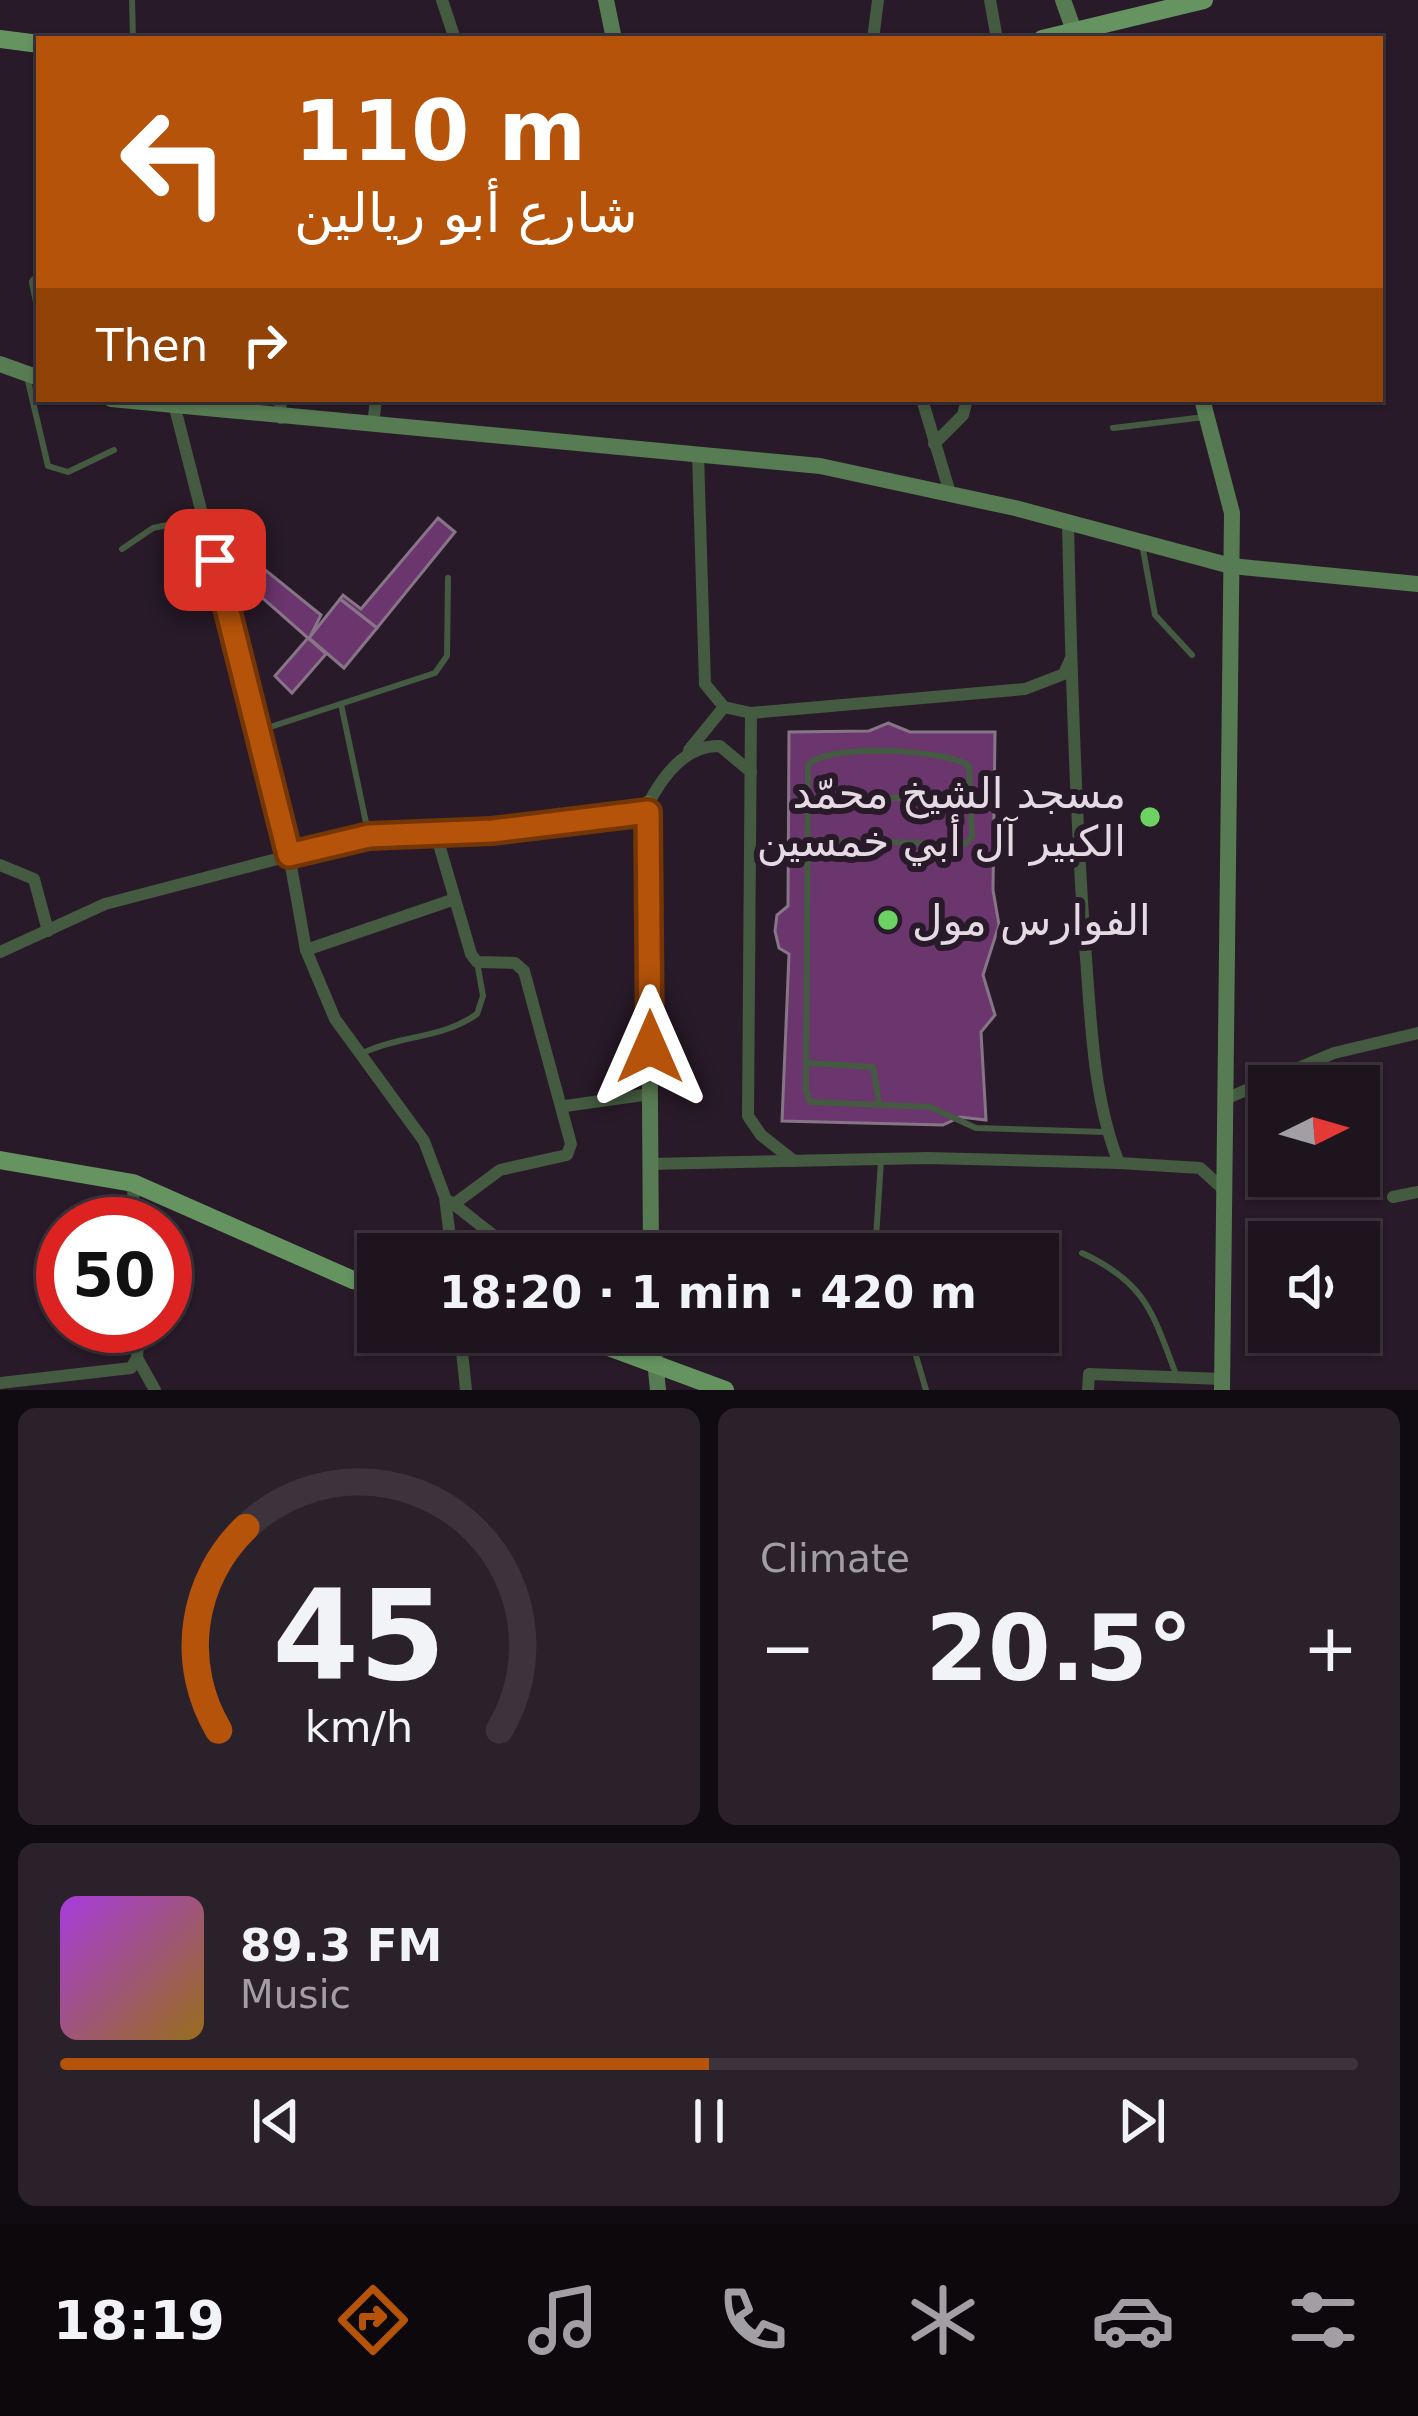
<!DOCTYPE html>
<meta charset="utf-8">
<style>
body{margin:0;font-family:"DejaVu Sans","Noto Naskh Arabic",sans-serif;background:#2b212b;color:#f1f3f6;height:100vh;display:flex;flex-direction:column;font-size:45px;white-space:nowrap}
*{box-sizing:border-box;margin:0}
p{font-size:39px;color:#a19ea4}
.icon{flex:none;width:66px;height:66px;fill:none;stroke:currentColor;stroke-width:2;stroke-linecap:round;stroke-linejoin:round}
.map{position:relative;height:1390px;overflow:hidden}
.sheet{display:flex;flex-direction:column;gap:18px;padding:18px;background:#100b10;flex:1}
.sheet>*{flex:none}
.banner{position:absolute;left:36px;top:36px;width:1347px;height:366px;border-radius:0px;box-shadow:0 3px 9px #0004,0 0 0 3px #3c333c;background:#b45309;color:#fff;overflow:hidden}
.needle{width:78px;rotate:85deg}
.fabs{position:absolute;left:1248px;top:1065px;display:grid;gap:24px}
.fabs a{display:grid;place-items:center;width:132px;height:132px;border-radius:0px;background:#1e141e;box-shadow:0 3px 9px #0004,0 0 0 3px #3c333c;font-size:60px}
.speed{position:absolute;left:36px;top:1197px;display:flex;gap:24px;font-size:60px;font-weight:700;text-align:center}
.speed>*{display:grid;place-content:center;width:156px;height:156px;border-radius:50%;background:#1e141e;box-shadow:0 3px 9px #0004,0 0 0 3px #3c333c;line-height:1}
.speed .limit{border:18px solid #d22;background:#fff;color:#111}
.pin{position:absolute;display:grid;place-items:center;width:102px;height:102px;color:#fff;margin:-51px;border-radius:24px;box-shadow:0 6px 18px #0006}
.me{position:absolute;width:132px;margin:-66px;rotate:0deg;stroke-linejoin:round;filter:drop-shadow(0 0 9px #0008)}
.turn{display:flex;align-items:center;gap:42px;height:252px;padding:0 60px;font-size:54px}
.turn .icon{width:156px;height:156px;stroke-width:2.5}
.turn b{display:block;font-size:84px;line-height:102px}
.then{display:flex;align-items:center;height:114px;padding:0 60px;background:#0003;gap:24px;font-size:45px}
.big{font-size:90px;font-weight:700;line-height:1.1}
.sheet .widget{flex:1;display:flex;flex-direction:column;justify-content:center;gap:18px;min-width:0;padding:0 42px;border-radius:18px;background:#2b212b}
.sheet .dial{align-items:center;gap:0}
.dial svg{height:312px;overflow:visible;fill:none;stroke:#3c333c;stroke-width:7;stroke-linecap:round;text-anchor:middle}
.dial text{fill:#f1f3f6;stroke:none}
.song{display:flex;align-items:center;gap:36px}
.cover{width:144px;height:144px;border-radius:18px;background:linear-gradient(135deg,hsl(280 70% 55%),hsl(40 70% 35%))}
.played{height:12px;border-radius:6px;background:linear-gradient(90deg,#b45309 50%,#3c333c 50%)}
.keys{display:flex;justify-content:space-around;direction:ltr}
.heat{display:flex;justify-content:space-between;align-items:center;font-size:66px;direction:ltr}
.sheet .tiles{flex:1;display:grid;gap:18px;grid-template-columns:1fr 1fr}
.widget:last-child{grid-column:span 2}
.trip{position:absolute;left:357px;top:1233px;width:702px;height:120px;border-radius:0px;background:#1e141e;box-shadow:0 3px 9px #0004,0 0 0 3px #3c333c;font-weight:700;line-height:120px;text-align:center}
.dock{display:flex;height:192px;justify-content:space-around;align-items:center;background:#0c080c;color:#a19ea4}
.dock .icon{width:84px;height:84px}
.dock .on{color:#b45309}
.dock b{font-size:54px;color:#f1f3f6}
.map>svg:first-child{display:block}
.building{fill:#6b356d;stroke:#877587;stroke-width:3}
.lines{fill:none;stroke-linecap:round;stroke-linejoin:round}
.lane{stroke:#445a41;stroke-width:6}
.street{stroke:#445a41;stroke-width:12}
.secondary{stroke:#577b52;stroke-width:16}
.primary{stroke:#659460;stroke-width:18}
.route-casing{stroke:#753606;stroke-width:30}
.route{stroke:#b45309;stroke-width:21}
.poi-dot{fill:#6cd362;stroke:#281a28;stroke-width:4.5}
.labels{text-anchor:middle;dominant-baseline:central;stroke-width:12;stroke-linejoin:round;paint-order:stroke}
.poi-label{font-size:42px;fill:#e4dae4;stroke:#281a28;text-anchor:end}
</style>
<div class="map">
<svg width="1418" height="1390" viewBox="0 0 1418 1390">
<rect width="100%" height="100%" fill="#281a28"/>
<g class="building">
<polygon points="438,518 455,532 377,628 340,599 343,595 361,609"/>
<polygon points="248,556 321,615 309,639 326,654 292,693 275,676 308,638 233,572"/>
<polygon points="340,599 377,628 344,668 309,638"/>
<polygon points="888,723 910,732 995,732 993,890 999,925 983,975 995,1015 981,1032 986,1120 960,1117 943,1125 782,1121 789,954 779,948 775,931 777,915 788,906 789,732 869,731"/>
</g>
<g class="lines">
<g class="lane">
<polyline points="132,0 133,39"/>
<polyline points="27,377 48,466 68,472 114,450"/>
<polyline points="1113,428 1205,417"/>
<polyline points="1142,544 1155,615 1192,655"/>
<polyline points="122,549 153,528 201,518"/>
<polyline points="341,704 368,832"/>
<polyline points="258,731 435,673 447,656 448,578"/>
<polyline points="807,798 972,798"/>
<path d="M807,840L965,844L972,837L969,766C945,749 827,743 808,765L806,1091L810,1102L930,1107L976,1128L1106,1132"/>
<path d="M363,1053C400,1035 442,1039 477,1014L483,996L477,962"/>
<polyline points="806,1063 873,1067 879,1102"/>
<path d="M1082,1253C1147,1283 1153,1314 1177,1377"/>
<polyline points="875,1254 881,1160"/>
<polyline points="909,1332 926,1390"/>
</g>
<g class="street">
<polyline points="442,0 455,39"/>
<polyline points="990,0 997,39"/>
<polyline points="873,39 878,0"/>
<polyline points="35,282 39,302"/>
<polyline points="280,399 281,418"/>
<polyline points="922,399 950,493"/>
<polyline points="175,408 289,855 306,950 335,1019 424,1141 445,1197 452,1254"/>
<polyline points="373,425 376,399"/>
<polyline points="934,444 963,415 967,399"/>
<polyline points="698,454 705,684 724,707 751,713"/>
<path d="M1068,523C1071,665 1075,805 1085,946C1091,1017 1092,1096 1119,1163"/>
<polyline points="689,750 724,707"/>
<path d="M648,804C663,776 685,745 720,746L751,772"/>
<polyline points="436,834 471,954 477,962 515,963 524,971 571,1144 567,1155 500,1170 454,1204"/>
<polyline points="0,865 34,879 48,931"/>
<polyline points="306,950 455,899"/>
<polyline points="0,952 105,904 369,835 492,831 648,812"/>
<polyline points="1225,1099 1334,1053 1418,1033"/>
<polyline points="565,1106 650,1094"/>
<polyline points="794,1161 761,1135 748,1116 751,713 1025,689 1064,674 1071,658"/>
<polyline points="650,1164 928,1158 1119,1163 1200,1168 1222,1188"/>
<polyline points="133,1183 134,1224"/>
<polyline points="1393,1197 1418,1192"/>
<polyline points="451,1202 517,1254"/>
<polyline points="460,1332 466,1390"/>
<polyline points="137,1358 155,1390"/>
<polyline points="0,1383 131,1368 137,1358 139,1326"/>
<polyline points="1088,1390 1089,1374 1223,1379"/>
</g>
<g class="secondary">
<polyline points="606,0 614,39"/>
<polyline points="1063,0 1077,39"/>
<polyline points="0,364 39,378"/>
<polyline points="111,399 820,466 1015,508 1231,566 1418,584"/>
<polyline points="1202,399 1232,513 1222,1390"/>
<polyline points="648,804 651,1254"/>
<polyline points="652,1332 658,1390"/>
</g>
<g class="primary">
<polyline points="0,39 39,44"/>
<polyline points="1042,39 1204,0"/>
<polyline points="0,1160 133,1183 353,1280 378,1284"/>
<polyline points="568,1332 725,1390"/>
</g>
</g>
<g class="lines">
<g class="route-casing">
<polyline id="route" points="215,560 289,855 369,836 492,831 648,812 650,1047"/>
</g>
<use href="#route" class="route"/>
</g>
<g class="poi-dot">
<circle cx="1150" cy="817" r="12"/>
<circle cx="888" cy="920" r="12"/>
</g>
<g class="labels">
<g class="poi-label">
<text x="1126" y="793">مسجد الشيخ محمّد<tspan x="1126" dy="48">الكبير آل أبي خمسين</tspan></text>
<text x="912" y="920" text-anchor="start">الفوارس مول</text>
</g>
</g>
</svg>
<div class="fabs">
<a><svg class="needle" viewBox="-14 -14 28 28"><path d="M0-13l5 13h-10z" fill="#e53935"/><path d="M0 13l5-13h-10z" fill="#a19ea4"/></svg></a>
<a><svg class="icon" aria-label="sound" viewBox="0 0 24 24"><path d="M4 9h4l5-4v14l-5-4H4zM17 9q2 3 0 6"/></svg></a>
</div>
<div class="speed"><div class="limit">50</div></div>
<div class="pin" style="left:215px;top:560px;background:#d93025"><svg class="icon" aria-label="arrive" viewBox="0 0 24 24"><path d="M6 21V4h12l-3 4 3 4H6"/></svg></div>
<svg class="me" style="left:650px;top:1047px" viewBox="-20 -20 40 40"><path d="M0-17L14 15 0 8-14 15z" fill="#b45309" stroke="#fff" stroke-width="4"/></svg>
<div class="trip">18:20 · 1 min · 420 m</div>
<div class="banner">
<div class="turn"><svg class="icon" aria-label="left" viewBox="0 0 24 24"><path d="M17 20v-9H6M10 6l-5 5 5 5"/></svg><div><b>110 m</b>شارع أبو ريالين</div></div>
<div class="then">Then<svg class="icon" aria-label="right" viewBox="0 0 24 24"><path d="M7 20v-9h11M14 6l5 5-5 5"/></svg></div>
</div>
</div>
<section class="sheet">
<div class="tiles">
<div class="widget dial"><svg viewBox="0 0 100 80">
<path d="M14 69A42 42 0 1 1 86 69"/>
<path d="M14 69A42 42 0 0 1 21 17" stroke="#b45309"/>
<text x="50" y="56" font-size="32" font-weight="700">45</text>
<text x="50" y="72" font-size="11">km/h</text>
</svg></div>
<div class="widget"><p>Climate</p>
<div class="heat"><a>−</a><b class="big">20.5°</b><a>+</a></div>
</div>
<div class="widget">
<div class="song"><i class="cover"></i><div><b>89.3 FM</b><p>Music</p></div></div>
<div class="played"></div>
<div class="keys"><svg class="icon" aria-label="previous" viewBox="0 0 24 24"><path d="M18 5L8 12l10 7zM5 5v14"/></svg><svg class="icon" aria-label="pause" viewBox="0 0 24 24"><path d="M8 5v14M16 5v14"/></svg><svg class="icon" aria-label="next" viewBox="0 0 24 24"><path d="M6 5l10 7-10 7zM19 5v14"/></svg></div>
</div>
</div>
</section>
<nav class="dock">
<b>18:19</b>
<svg class="icon on" aria-label="directions" viewBox="0 0 24 24"><path d="M12 3l9 9-9 9-9-9zM9 14v-3h6M13 9l2 2-2 2"/></svg>
<svg class="icon" aria-label="music" viewBox="0 0 24 24"><path d="M9 18V5l10-2v13"/><circle cx="6" cy="18" r="3"/><circle cx="16" cy="16" r="3"/></svg>
<svg class="icon" aria-label="phone" viewBox="0 0 24 24"><path d="M5 4h4l2 5-3 2q2 4 5 5l2-3 5 2v4C11 20 4 13 5 4z"/></svg>
<svg class="icon" aria-label="climate" viewBox="0 0 24 24"><path d="M12 3v18M4 7l16 10M4 17L20 7"/></svg>
<svg class="icon" aria-label="car" viewBox="0 0 24 24"><path d="M5 17H2v-5l4-1 3-4h7l3 4 3 1v5h-3M9 17h6M6 11h13"/><circle cx="7" cy="17" r="2"/><circle cx="17" cy="17" r="2"/></svg>
<svg class="icon" aria-label="filters" viewBox="0 0 24 24"><path d="M4 7h16M4 17h16"/><circle cx="9" cy="7" r="2"/><circle cx="15" cy="17" r="2"/></svg>
</nav>
